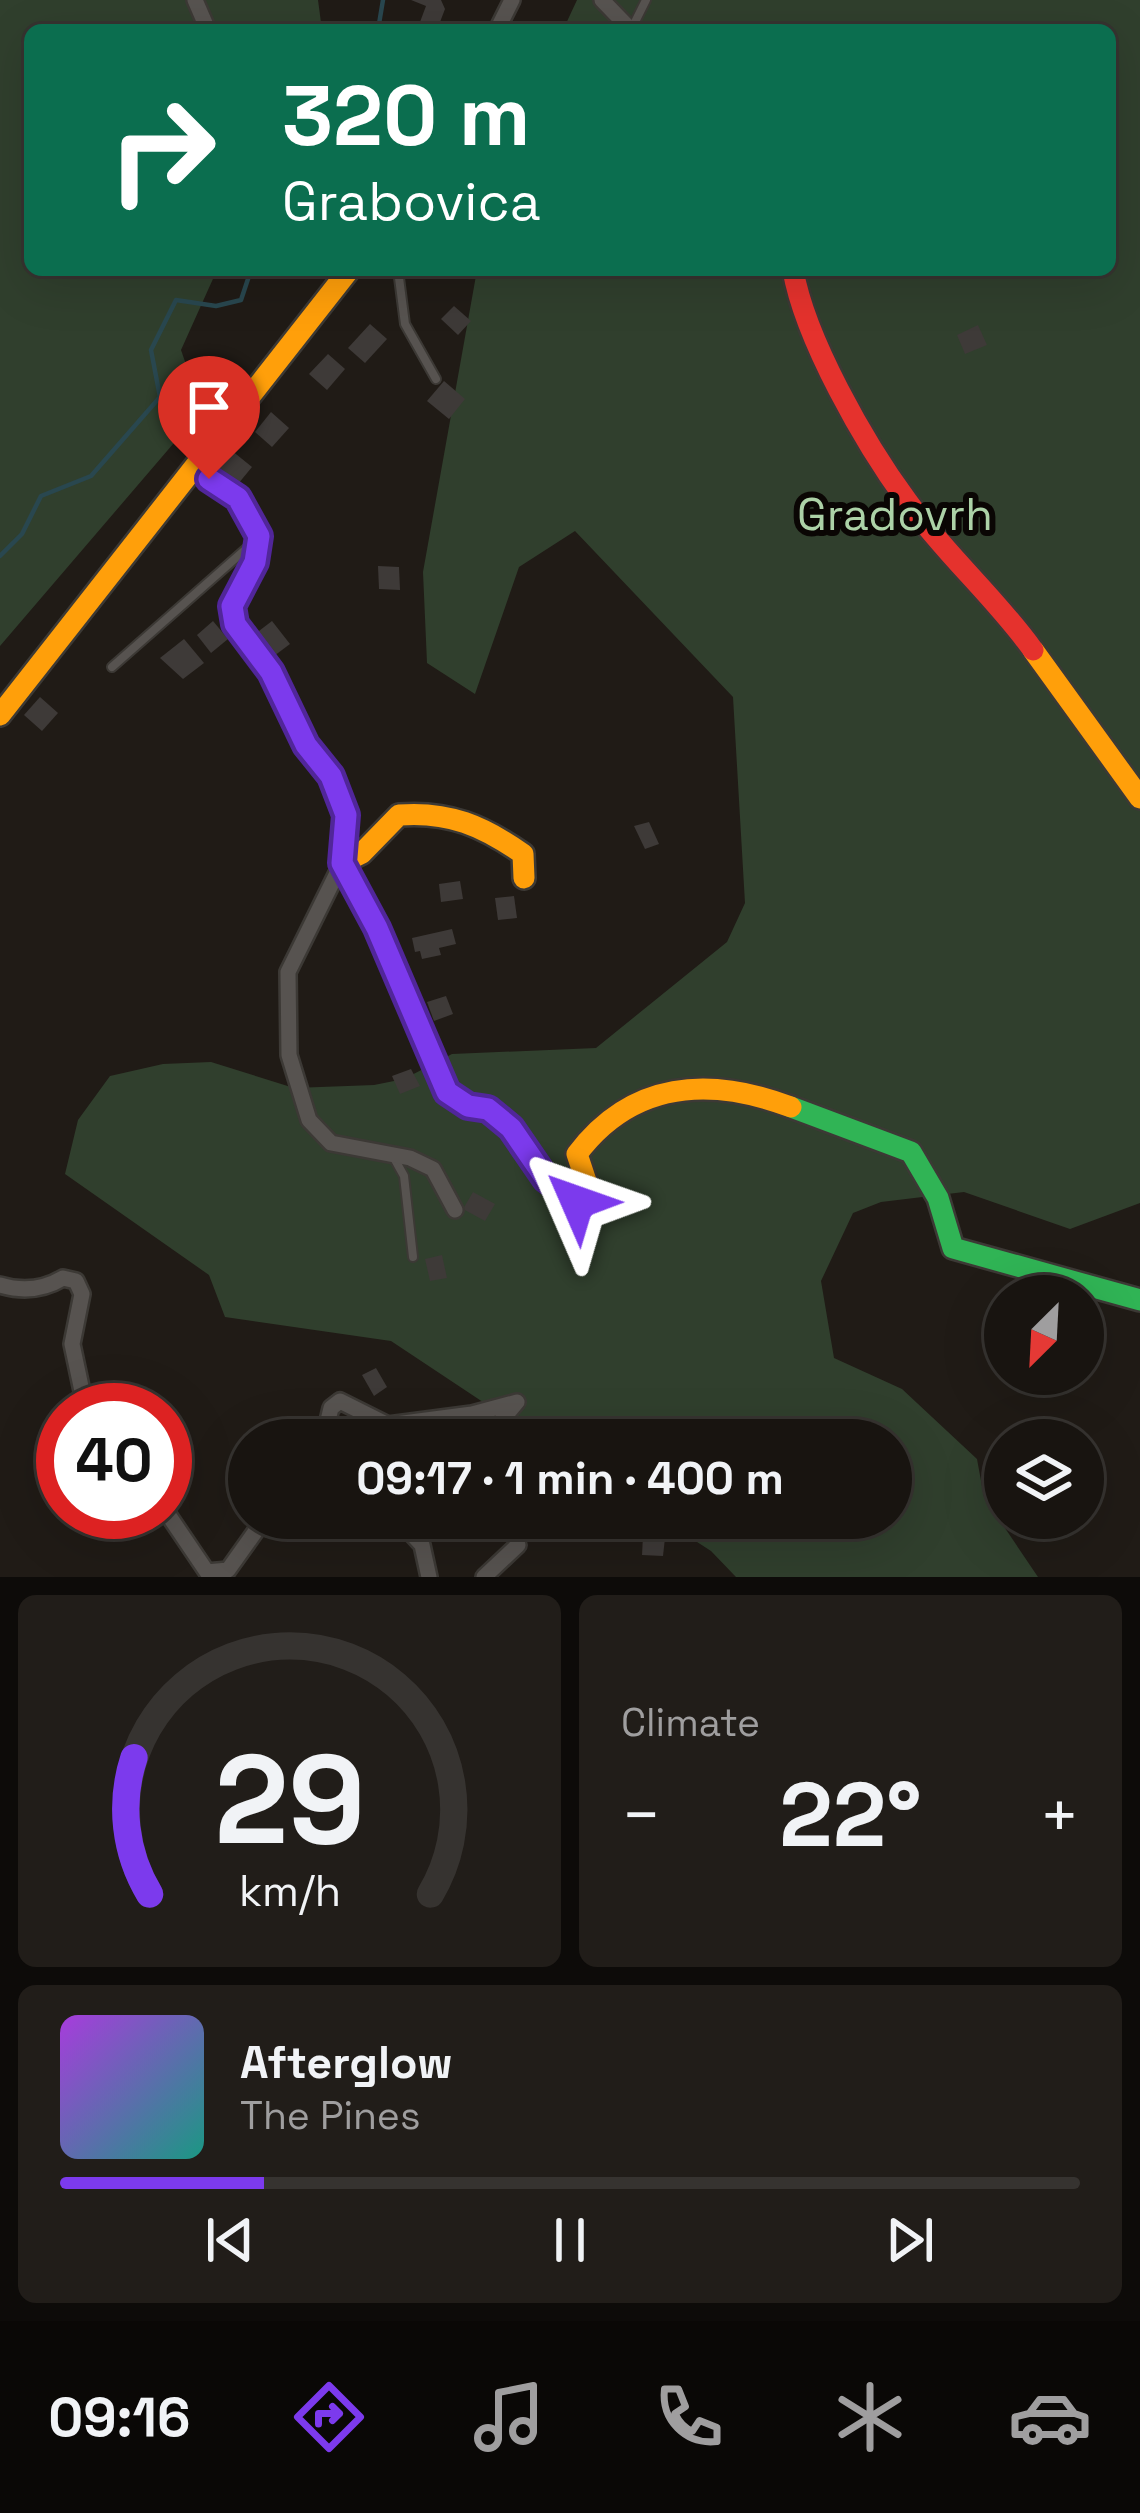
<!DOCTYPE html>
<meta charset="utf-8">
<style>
body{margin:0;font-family:"Space Grotesk",sans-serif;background:#211d19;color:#f1f3f6;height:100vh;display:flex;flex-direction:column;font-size:45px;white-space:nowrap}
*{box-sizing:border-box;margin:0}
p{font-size:39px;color:#9f9e9f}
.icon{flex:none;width:66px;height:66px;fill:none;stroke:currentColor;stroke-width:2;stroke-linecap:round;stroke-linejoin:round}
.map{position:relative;height:1577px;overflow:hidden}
.panel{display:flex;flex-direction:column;gap:18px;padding:18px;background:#0d0b09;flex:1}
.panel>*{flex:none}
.top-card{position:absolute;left:24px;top:24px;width:1092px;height:252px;border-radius:18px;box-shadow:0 12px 48px #0002,0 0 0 3px #363330;background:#0b6e4f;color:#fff;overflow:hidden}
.needle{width:78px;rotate:204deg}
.controls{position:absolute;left:984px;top:1275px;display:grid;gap:24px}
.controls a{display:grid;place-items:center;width:120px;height:120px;border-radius:50%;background:#181410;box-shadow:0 12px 48px #0002,0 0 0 3px #363330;font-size:60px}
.speed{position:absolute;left:36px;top:1383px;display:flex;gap:24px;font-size:60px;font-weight:700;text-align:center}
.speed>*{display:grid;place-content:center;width:156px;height:156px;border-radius:50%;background:#181410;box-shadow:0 12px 48px #0002,0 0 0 3px #363330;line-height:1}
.speed .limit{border:18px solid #d22;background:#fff;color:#111}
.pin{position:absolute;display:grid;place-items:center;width:102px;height:102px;color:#fff;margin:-123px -51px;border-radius:50% 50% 50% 0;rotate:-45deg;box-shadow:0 0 12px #0007}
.pin .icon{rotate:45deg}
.me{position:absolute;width:132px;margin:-66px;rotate:313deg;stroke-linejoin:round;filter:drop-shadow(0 0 9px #0008)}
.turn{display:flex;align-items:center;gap:42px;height:252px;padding:0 60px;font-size:54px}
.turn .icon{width:156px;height:156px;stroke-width:2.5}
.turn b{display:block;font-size:84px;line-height:102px}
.big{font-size:90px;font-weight:700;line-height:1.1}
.panel .tile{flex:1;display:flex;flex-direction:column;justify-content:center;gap:18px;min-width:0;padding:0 42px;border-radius:18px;background:#211d19}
.panel .dial{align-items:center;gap:0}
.dial svg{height:312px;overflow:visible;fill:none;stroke:#363330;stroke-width:7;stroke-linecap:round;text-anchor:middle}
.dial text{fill:#f1f3f6;stroke:none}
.song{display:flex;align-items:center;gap:36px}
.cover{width:144px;height:144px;border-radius:18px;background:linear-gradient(135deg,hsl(280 70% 55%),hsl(170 70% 35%))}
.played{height:12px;border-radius:6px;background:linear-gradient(90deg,#7c3aed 20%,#363330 20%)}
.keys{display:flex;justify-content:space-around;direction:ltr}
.heat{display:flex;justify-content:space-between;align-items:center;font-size:66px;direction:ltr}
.panel .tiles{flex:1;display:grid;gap:18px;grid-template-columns:1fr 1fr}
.tile:last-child{grid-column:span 2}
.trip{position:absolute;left:228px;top:1419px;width:684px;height:120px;border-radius:60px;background:#181410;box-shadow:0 12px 48px #0002,0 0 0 3px #363330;font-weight:700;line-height:120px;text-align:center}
.dock{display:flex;height:192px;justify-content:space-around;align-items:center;background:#0a0806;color:#9f9e9f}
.dock .icon{width:84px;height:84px}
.dock .selected{color:#7c3aed}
.dock b{font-size:54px;color:#f1f3f6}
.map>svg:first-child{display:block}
.forest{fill:#303f2d}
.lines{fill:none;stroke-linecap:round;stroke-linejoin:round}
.stream{stroke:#29474f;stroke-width:4.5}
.building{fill:#3e3a38}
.lane-casing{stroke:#3c3935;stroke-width:12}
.street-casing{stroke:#3c3935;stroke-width:20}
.fast-casing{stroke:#3c3935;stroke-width:26}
.slow-casing{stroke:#3c3935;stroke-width:26}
.jam-casing{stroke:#3c3935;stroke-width:26}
.lane{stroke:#575350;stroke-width:8}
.street{stroke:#575350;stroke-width:15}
.fast{stroke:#30b455;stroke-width:21}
.slow{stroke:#ff9f0a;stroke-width:21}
.jam{stroke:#e5322d;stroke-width:21}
.route-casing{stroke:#51269a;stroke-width:30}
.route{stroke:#7c3aed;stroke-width:21}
.labels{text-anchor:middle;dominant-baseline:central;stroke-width:12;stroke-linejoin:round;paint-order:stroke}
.park-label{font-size:45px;fill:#acd2a7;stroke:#0a0604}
</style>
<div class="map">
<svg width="1140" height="1577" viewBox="0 0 1140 1577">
<rect width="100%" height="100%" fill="#201b16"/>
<g class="forest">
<polygon points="0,0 318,0 322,30 30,30 30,270 217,270 181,350 196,393 173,444 0,646"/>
<polygon points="577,0 1140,0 1140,1203 1070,1229 964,1192 881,1202 853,1213 821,1281 834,1358 902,1389 977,1459 984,1497 1038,1577 736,1577 711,1551 660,1518 891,1518 891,1440 540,1440 391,1341 225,1317 209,1275 65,1174 78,1120 110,1076 163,1064 211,1062 294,1088 374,1085 404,1079 452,1054 596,1048 727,942 745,903 733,697 575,531 519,567 475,694 427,663 423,572 477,270 1110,270 1110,30 563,30"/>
</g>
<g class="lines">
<g class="stream">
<polyline points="378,30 383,0"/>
<polyline points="0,556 22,534 41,496 91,476 160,397 151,350 176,300 216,306 241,300 251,270"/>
</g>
</g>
<g class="building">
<polygon points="411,0 441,0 445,9 437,30 417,30 426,6"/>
<polygon points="454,306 471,321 458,335 441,319"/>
<polygon points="370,324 387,339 365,363 348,348"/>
<polygon points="978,325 987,345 965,354 957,335"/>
<polygon points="328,354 345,369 327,390 309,374"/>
<polygon points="444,381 465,399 449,419 427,401"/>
<polygon points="271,412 289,428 272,447 255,432"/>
<polygon points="231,450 252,467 238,484 217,467"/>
<polygon points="378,566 399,567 400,590 379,589"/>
<polygon points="213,621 228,639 211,653 197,635"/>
<polygon points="272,621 290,644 270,659 251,637"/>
<polygon points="184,639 204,663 183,679 160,658"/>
<polygon points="40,697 58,713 42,731 24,715"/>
<polygon points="649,822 659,844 645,849 634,826"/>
<polygon points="460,881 463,899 441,902 439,884"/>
<polygon points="514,896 517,918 498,920 495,898"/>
<polygon points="452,929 456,944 439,948 441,955 422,959 420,951 415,952 412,938"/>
<polygon points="446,996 453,1014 434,1021 427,1002"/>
<polygon points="411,1069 420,1086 400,1094 392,1076"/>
<polygon points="473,1192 495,1204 485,1221 463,1209"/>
<polygon points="442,1255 447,1278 430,1281 425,1259"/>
<polygon points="376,1368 387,1387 374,1396 362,1375"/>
<polygon points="643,1536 665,1538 663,1556 642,1555"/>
</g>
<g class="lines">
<g class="lane-casing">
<g id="lane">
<polyline points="631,30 646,0"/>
<polyline points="398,270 405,324 436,379"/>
<polyline points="112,667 254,542"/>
<polyline points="394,1158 404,1176 413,1257"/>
</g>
</g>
<g class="street-casing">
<g id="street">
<polyline points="195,0 208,30"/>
<polyline points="602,0 631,30"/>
<polyline points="497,30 512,0"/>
<polyline points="195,467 238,498 259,536 255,562 232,606 235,624 271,672 306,745 331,776 346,815 342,863 288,972 289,1055 309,1120 331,1143 410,1158 433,1169 455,1210"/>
<path d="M0,1285C23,1292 43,1290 63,1278L76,1281L82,1294L72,1344L86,1410"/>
<polyline points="325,1433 331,1408 340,1401 388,1425 472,1414 517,1402 491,1433"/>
<polyline points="165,1510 207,1572 228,1570 265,1518"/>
<polyline points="397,1518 422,1545 429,1577"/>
<polyline points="484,1577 518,1545"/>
</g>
</g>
<g class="fast-casing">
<polyline id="fast" points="791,1107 911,1152 938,1198 953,1248 1140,1300"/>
</g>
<g class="slow-casing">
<g id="slow">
<polyline points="1033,650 1140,798"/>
<polyline points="0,715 349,270"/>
<path d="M524,878L523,854C483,826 449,811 399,815L362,853L342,863L377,928L447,1092L468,1106L488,1109L511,1128L546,1179L577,1202L592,1199L577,1154C632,1081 709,1076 791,1107"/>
</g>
</g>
<g class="jam-casing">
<path id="jam" d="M793,270C805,339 865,444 907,501C945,554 995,597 1033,650"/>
</g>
<use href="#lane" class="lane"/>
<use href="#street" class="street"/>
<use href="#fast" class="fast"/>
<use href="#slow" class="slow"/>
<use href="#jam" class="jam"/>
</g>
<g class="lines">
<g class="route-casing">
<polyline id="route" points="209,479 238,498 259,536 255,562 232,606 235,624 271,672 306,745 331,776 346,815 342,863 377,928 447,1092 468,1106 488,1109 511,1128 546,1179 577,1202"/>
</g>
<use href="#route" class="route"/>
</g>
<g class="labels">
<g class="park-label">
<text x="895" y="514">Gradovrh</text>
</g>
</g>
</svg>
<div class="controls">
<a><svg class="needle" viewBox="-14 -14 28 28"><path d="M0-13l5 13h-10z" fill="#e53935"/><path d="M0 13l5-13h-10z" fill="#9f9e9f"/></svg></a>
<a><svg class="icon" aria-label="layers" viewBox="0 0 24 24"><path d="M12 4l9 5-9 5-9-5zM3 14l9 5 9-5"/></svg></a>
</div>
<div class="speed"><div class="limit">40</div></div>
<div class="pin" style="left:209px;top:479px;background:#d93025"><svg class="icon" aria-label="arrive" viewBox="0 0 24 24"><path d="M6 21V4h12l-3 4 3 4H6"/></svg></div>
<svg class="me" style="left:577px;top:1202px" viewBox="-20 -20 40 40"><path d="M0-17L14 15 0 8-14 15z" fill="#7c3aed" stroke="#fff" stroke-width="4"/></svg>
<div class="trip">09:17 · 1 min · 400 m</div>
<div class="top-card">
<div class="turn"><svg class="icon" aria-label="right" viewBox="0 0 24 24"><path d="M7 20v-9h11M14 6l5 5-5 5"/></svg><div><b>320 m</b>Grabovica</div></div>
</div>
</div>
<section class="panel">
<div class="tiles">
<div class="tile dial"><svg viewBox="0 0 100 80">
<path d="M14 69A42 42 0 1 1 86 69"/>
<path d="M14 69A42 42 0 0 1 10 34" stroke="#7c3aed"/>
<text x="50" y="56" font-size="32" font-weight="700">29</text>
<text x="50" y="72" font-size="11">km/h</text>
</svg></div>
<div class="tile"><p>Climate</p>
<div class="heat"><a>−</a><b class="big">22°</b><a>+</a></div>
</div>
<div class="tile">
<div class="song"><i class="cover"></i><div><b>Afterglow</b><p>The Pines</p></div></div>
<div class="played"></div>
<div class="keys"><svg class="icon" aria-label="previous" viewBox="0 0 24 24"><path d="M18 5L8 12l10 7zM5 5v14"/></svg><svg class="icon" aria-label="pause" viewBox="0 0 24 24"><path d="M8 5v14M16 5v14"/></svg><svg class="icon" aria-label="next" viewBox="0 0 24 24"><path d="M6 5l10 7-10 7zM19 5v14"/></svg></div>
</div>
</div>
</section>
<nav class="dock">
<b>09:16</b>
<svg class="icon selected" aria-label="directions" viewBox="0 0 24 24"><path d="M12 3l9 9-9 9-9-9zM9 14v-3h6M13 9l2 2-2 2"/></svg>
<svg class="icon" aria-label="music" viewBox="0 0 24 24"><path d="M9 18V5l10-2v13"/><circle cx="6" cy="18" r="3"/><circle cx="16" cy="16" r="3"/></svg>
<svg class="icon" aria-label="phone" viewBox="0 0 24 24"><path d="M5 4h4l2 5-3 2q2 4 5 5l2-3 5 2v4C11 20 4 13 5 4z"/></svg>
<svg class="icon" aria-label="climate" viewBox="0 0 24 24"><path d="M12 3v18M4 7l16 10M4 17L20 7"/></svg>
<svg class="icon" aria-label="car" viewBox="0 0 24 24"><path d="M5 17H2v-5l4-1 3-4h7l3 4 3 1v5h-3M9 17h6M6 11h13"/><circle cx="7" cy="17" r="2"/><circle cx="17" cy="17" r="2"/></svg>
</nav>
